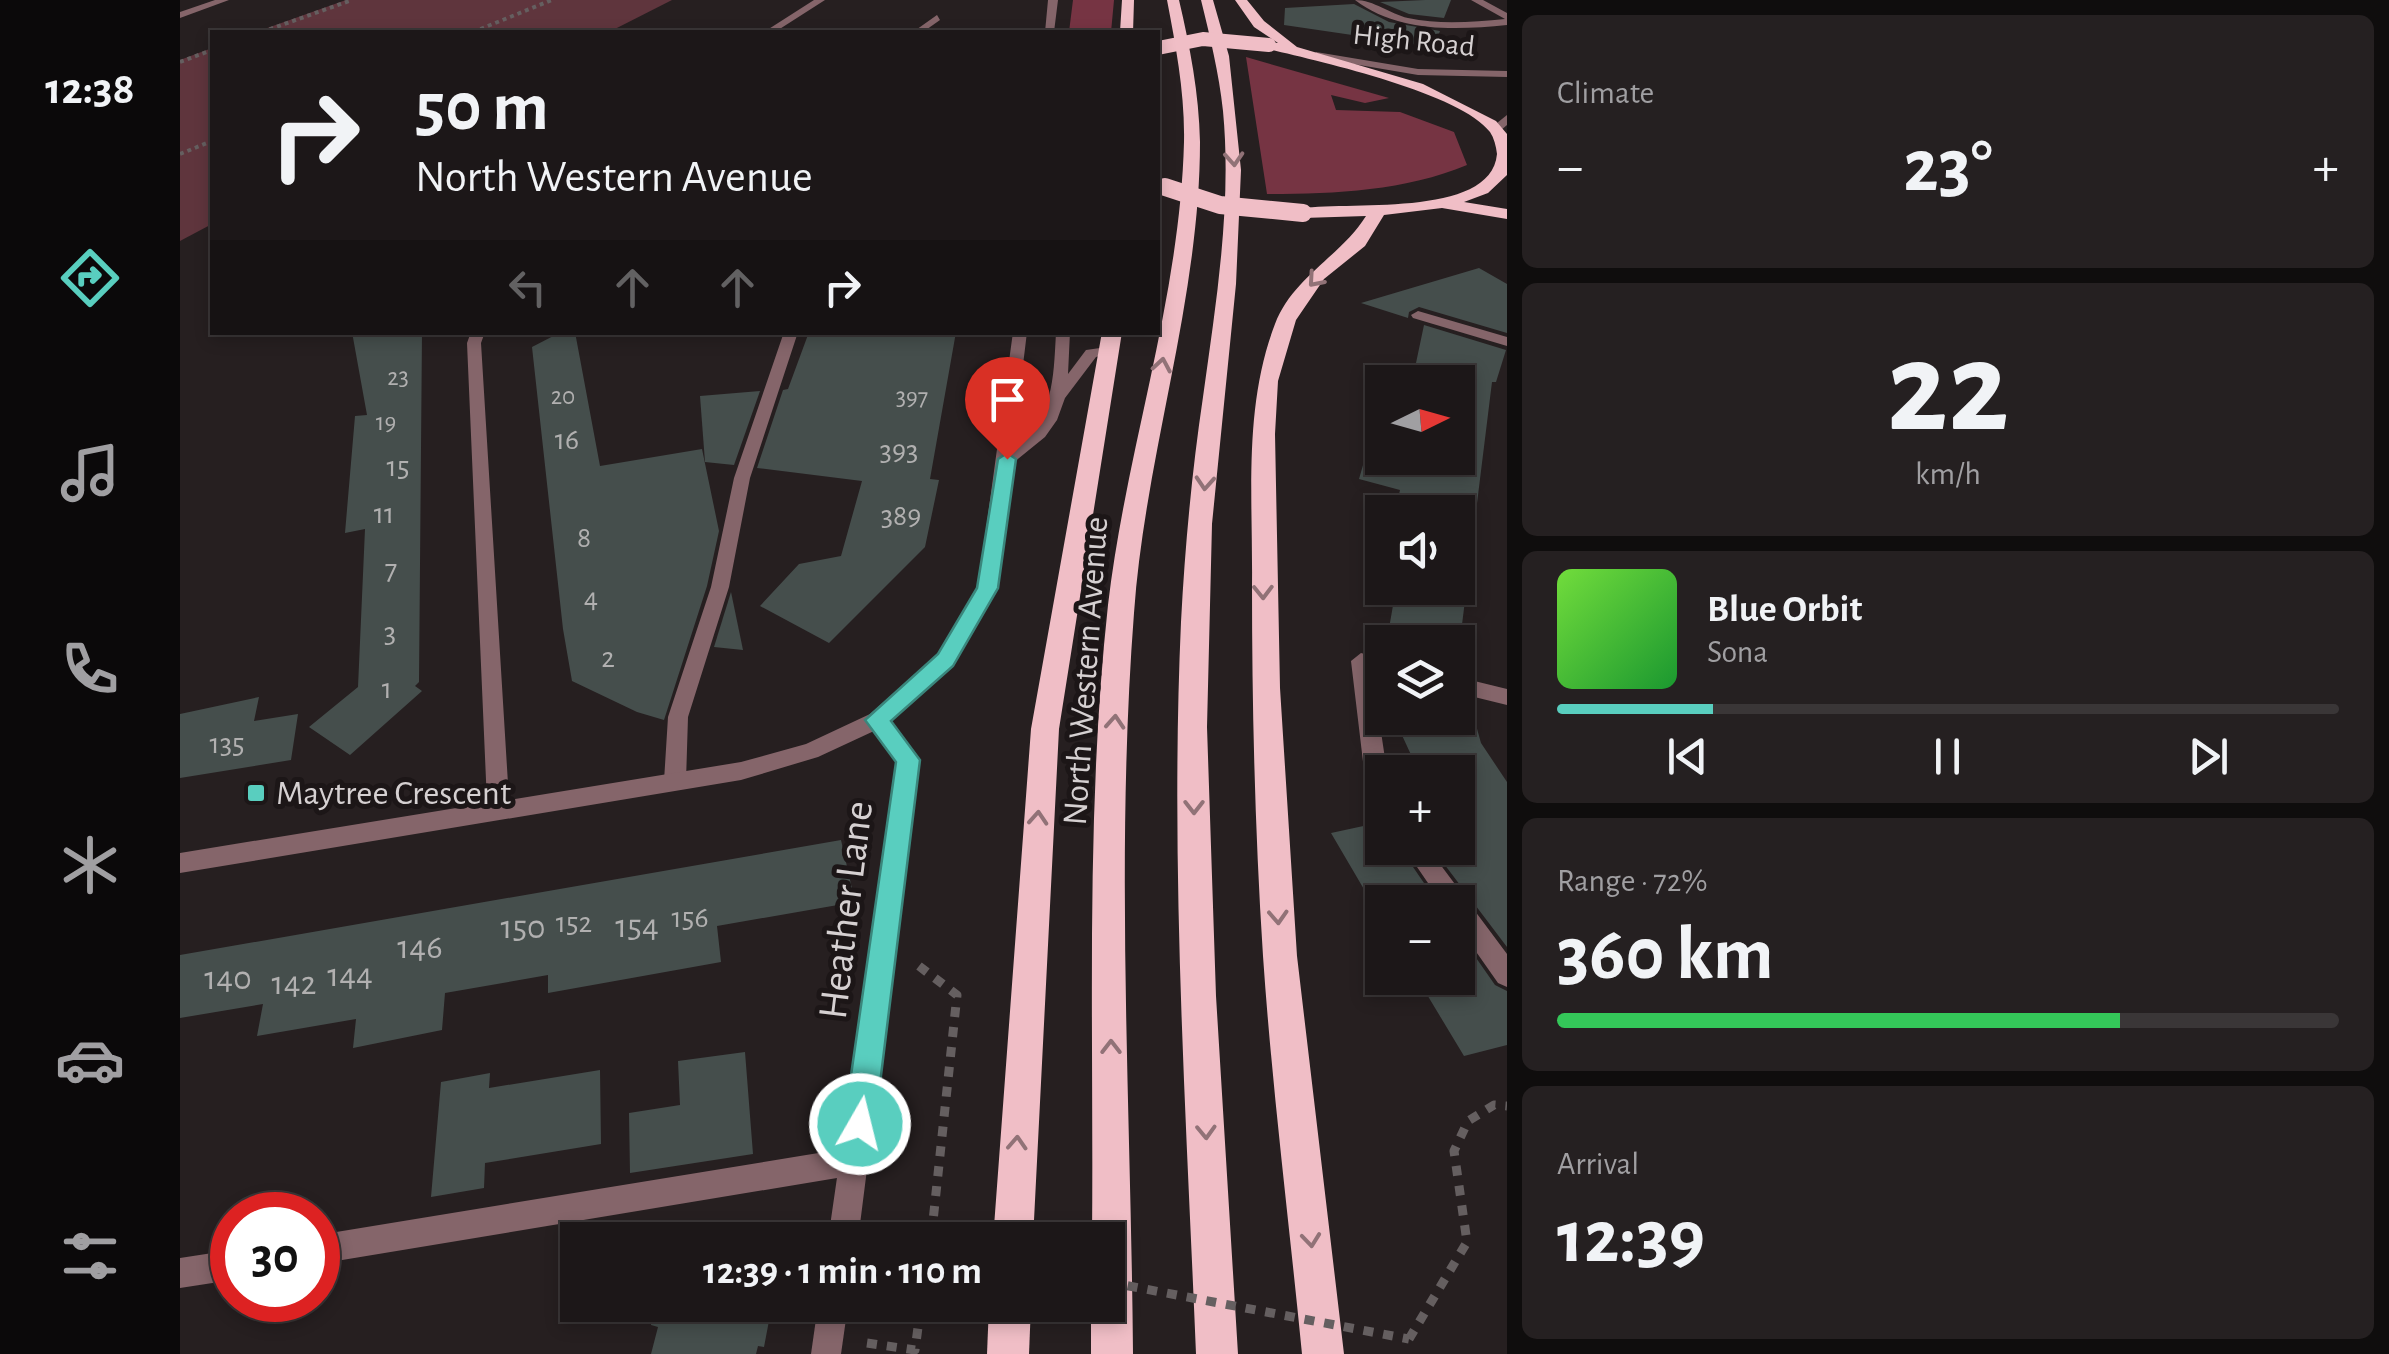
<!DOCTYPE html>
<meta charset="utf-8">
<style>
body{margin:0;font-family:"Alegreya Sans",sans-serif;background:#252021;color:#f1f3f6;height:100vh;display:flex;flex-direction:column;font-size:38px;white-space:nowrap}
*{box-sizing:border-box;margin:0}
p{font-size:32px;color:#a09fa2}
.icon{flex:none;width:55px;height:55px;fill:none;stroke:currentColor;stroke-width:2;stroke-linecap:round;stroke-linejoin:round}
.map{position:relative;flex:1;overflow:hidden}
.sheet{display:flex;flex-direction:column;gap:15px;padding:15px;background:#0f0d0d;width:882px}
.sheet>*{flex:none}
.top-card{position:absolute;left:30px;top:30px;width:950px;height:305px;border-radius:0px;box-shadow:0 5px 15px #0003,0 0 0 2px #3a3637;background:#1c1718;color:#f1f3f6;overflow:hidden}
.needle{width:65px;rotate:85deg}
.tools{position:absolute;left:1185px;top:365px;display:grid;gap:20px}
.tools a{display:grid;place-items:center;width:110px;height:110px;border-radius:0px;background:#1c1718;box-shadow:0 5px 15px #0003,0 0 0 2px #3a3637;font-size:50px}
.speed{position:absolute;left:30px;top:1192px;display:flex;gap:20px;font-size:50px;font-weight:700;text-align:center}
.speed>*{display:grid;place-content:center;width:130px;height:130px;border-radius:50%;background:#1c1718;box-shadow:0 5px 15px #0003,0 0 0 2px #3a3637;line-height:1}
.speed .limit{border:15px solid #d22;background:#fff;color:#111}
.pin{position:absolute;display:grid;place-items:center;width:85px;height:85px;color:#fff;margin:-102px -42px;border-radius:50% 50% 50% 0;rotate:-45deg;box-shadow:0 0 10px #0007}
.pin .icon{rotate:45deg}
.me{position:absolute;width:110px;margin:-55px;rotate:8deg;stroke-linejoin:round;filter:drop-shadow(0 0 8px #0008)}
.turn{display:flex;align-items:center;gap:35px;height:210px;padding:0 40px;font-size:45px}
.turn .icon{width:130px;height:130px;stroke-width:2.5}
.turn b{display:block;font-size:70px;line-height:85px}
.lanes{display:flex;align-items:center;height:95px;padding:0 40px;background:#0003;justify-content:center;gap:50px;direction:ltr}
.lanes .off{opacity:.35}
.big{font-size:75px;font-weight:600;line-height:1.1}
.sheet .tile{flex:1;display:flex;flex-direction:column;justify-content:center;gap:15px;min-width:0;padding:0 35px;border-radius:15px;background:#252021}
.sheet .dial{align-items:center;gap:0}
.dial b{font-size:130px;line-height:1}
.song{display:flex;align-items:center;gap:30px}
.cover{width:120px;height:120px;border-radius:15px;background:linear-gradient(135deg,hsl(100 70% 55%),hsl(130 70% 35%))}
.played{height:10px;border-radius:5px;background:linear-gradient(90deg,#59cebf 20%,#3a3637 20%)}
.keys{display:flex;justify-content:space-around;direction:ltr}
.heat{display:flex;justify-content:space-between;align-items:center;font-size:55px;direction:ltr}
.charge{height:15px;border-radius:8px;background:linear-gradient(90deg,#34c759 72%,#3a3637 0)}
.trip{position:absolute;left:380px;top:1222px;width:565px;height:100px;border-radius:0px;background:#1c1718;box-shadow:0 5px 15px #0003,0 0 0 2px #3a3637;font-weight:600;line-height:100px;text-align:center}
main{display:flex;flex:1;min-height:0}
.menu{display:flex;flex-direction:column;width:180px;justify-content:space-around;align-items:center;background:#0b090a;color:#a09fa2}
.menu .icon{width:70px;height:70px}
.menu .active{color:#59cebf}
.menu b{font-size:45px;color:#f1f3f6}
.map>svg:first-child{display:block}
.green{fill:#5f353d}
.forest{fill:#763443}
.building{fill:#454e4c}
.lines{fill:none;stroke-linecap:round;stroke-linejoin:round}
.path-far1{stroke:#655f60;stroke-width:4;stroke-dasharray:4 4;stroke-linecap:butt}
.path{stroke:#655f60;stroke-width:9;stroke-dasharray:10 10;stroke-linecap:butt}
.service{fill:#85656a;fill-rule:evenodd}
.minor{fill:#85656a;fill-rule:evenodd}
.tertiary{fill:#85656a;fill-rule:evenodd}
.trunk{fill:#f0bec6;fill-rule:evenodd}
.path-bridge{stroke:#655f60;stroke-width:9;stroke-dasharray:10 10;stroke-linecap:butt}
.trunk-bridge-far1{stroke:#f0bec6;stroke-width:14}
.trunk-bridge{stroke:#f0bec6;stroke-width:18}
.oneway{stroke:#917277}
.route{fill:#59cebf;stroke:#3a867c;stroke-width:2.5}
.poi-dot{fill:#59cebf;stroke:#1c1617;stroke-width:4}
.labels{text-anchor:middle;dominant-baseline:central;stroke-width:10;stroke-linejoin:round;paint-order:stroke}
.far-number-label{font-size:25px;fill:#b1b0b0}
.far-street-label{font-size:30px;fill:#d5d0d1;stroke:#1c1617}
.number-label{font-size:30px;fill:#b1b0b0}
.street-label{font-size:35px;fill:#d5d0d1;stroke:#1c1617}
.poi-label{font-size:35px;fill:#d5d0d1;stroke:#1c1617;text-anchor:start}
.near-number-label{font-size:35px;fill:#b1b0b0}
.near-street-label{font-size:42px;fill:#d5d0d1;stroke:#1c1617}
</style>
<main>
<nav class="menu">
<b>12:38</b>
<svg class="icon active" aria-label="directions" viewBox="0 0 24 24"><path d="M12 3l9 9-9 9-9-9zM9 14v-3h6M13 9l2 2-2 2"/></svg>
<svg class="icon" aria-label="music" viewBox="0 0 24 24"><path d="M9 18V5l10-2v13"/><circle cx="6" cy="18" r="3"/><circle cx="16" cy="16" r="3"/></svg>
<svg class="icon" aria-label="phone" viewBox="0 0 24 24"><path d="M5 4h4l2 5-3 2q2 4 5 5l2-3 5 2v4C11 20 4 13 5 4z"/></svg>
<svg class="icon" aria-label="climate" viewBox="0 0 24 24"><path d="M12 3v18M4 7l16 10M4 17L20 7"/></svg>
<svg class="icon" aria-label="car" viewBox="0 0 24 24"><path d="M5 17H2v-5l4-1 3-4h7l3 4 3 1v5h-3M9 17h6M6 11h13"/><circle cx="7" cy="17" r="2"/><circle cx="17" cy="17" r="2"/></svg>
<svg class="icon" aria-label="filters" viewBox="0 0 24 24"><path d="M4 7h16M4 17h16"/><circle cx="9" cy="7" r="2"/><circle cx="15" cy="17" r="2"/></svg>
</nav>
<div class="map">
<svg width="1327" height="1354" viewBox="0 0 1327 1354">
<rect width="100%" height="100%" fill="#261f20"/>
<g class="green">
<polygon points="166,0 492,0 429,32 76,32"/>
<polygon points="32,48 32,224 0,241 0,60"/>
</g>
<g class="forest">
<polygon points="893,0 934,0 931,32 889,32"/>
<path d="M1066,57L1209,98L1185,103L1151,95L1156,110L1220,112L1274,132L1287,165C1225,191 1153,194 1087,194Z"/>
</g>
<g class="building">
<polygon points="1245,0 1271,0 1264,18 1229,14 1200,2"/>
<polygon points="1174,4 1209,22 1260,31 1254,47 1104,25 1105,8"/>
<polygon points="1299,268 1327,284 1327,333 1239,307 1229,312 1228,318 1181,303"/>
<polygon points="1244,325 1326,350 1316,382 1312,382 1278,657 1278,642 1207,640 1216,588 1278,588 1278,512 1215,512 1220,490 1179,479 1198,413 1202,414 1202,458 1278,458 1278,382 1232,382"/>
<polygon points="172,332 242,332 239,682 235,686 242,691 170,755 129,727 178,687 185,529 165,533 175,416 187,415"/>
<polygon points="381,332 395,332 420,466 522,449 539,531 527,586 484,720 457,712 392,681 383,629 352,347"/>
<polygon points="629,332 776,332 750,479 759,480 745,547 649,643 580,606 619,564 661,556 682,481 577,468 603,390 608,389"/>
<polygon points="580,391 554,465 525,462 520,396"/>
<polygon points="551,592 563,650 534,647"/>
<polygon points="79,697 74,721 118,714 111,760 0,778 0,714"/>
<polygon points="1214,718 1294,718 1301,743 1327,782 1327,947 1252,848 1278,848 1278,772 1239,772"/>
<polygon points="1202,822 1202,848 1220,848 1257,902 1202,902 1202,920 1151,833"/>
<polygon points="661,840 675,902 537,926 541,962 368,993 368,975 265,993 262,1030 173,1048 176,1019 77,1036 83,1004 0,1018 0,955"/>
<polygon points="1278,932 1315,985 1327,991 1327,1045 1284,1056 1237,978 1278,978"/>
<polygon points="565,1052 573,1154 450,1173 449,1113 500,1105 498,1061"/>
<polygon points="420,1070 421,1144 305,1163 304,1188 251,1197 261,1082 310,1073 309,1088"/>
<polygon points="473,1305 592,1305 584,1347 578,1346 576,1354 471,1354 478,1327 471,1325"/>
</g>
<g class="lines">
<g class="path-far1">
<polyline points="82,32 172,0"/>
<polyline points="293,32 372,0"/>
<polyline points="0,62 32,50"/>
<polyline points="0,154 32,141"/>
</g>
<g class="path">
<polyline points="739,966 777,995 751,1240"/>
<polyline points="1229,1339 1287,1242 1274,1151 1288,1121 1314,1105 1327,1106"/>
<polyline points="687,1343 735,1350 741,1305"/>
</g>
<g class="service">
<polygon points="757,15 760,20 743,32 733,32"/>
<polygon points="1238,311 1327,337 1327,346 1233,318 1231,315"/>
<polygon points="604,332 618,332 570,478 549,587 508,717 506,781 503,787 495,790 487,787 484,781 488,717 531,587 554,478"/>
<path d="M876,332H890L888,374L906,350L927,347L934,351L916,357L885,398L877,420L865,437L833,463H821V455C873,421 873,390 876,332Z"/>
<polygon points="1181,653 1202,659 1202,673 1192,671 1207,772 1202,772 1202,799 1194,797 1184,770 1171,661"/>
<polygon points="1278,677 1327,689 1327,705 1278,693"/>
<polygon points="1224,848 1248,848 1327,954 1327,987 1318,983 1278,926 1278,902 1261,902"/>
<polygon points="675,1147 685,1151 689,1161 685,1171 675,1175 138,1264 138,1235"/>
<polygon points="52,1250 52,1280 0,1288 0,1258"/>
</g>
<g class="minor">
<polygon points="35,0 49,0 0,18 0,12"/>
<polygon points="634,0 645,0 595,32 584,32"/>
<polygon points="868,0 878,0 874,32 865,32"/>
<path d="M1175,0C1194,0 1210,14 1228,18C1260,25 1293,22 1325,19L1291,0H1303L1327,13V25C1276,30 1218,33 1175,0Z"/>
<polygon points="291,332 305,332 301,343 329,800 561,762 626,744 690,714 758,655 798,588 833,332 847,332 816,588 772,665 710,721 739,760 678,1240 648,1240 717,762 694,731 638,757 561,780 0,873 0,853 307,803 287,343"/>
<polygon points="638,1305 668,1305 661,1354 631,1354"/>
</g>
<g class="tertiary">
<polygon points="1136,52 1238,69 1327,71 1327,77 1238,75 1132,57"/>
<polygon points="1327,115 1327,125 1320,131 1312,131 1312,127"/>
</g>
<g class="trunk">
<polygon points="942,0 954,0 953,32 940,32"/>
<path d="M987,0H999C1010,47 1019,93 1020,142C1020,301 965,455 954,613C935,859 951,1108 953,1354H911V1305H928V1240H912C914,1029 905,815 928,605C946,450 1000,299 1004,142C1005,94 996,47 987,0Z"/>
<path d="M1021,0H1033L1049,56L1061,170L1056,284L1032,524L1027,727L1036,996L1058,1354H1016C1006,1110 990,866 1001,622C1005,546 1012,471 1023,397C1036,303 1052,206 1043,111C1039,73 1030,37 1021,0Z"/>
<path d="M1055,0H1067L1084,21L1117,47L1243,84L1316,121L1327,134V175L1308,193L1284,202L1327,209V219L1262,208L1204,215L1185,246L1144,279L1116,320L1098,381L1095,434L1100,688L1117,956L1164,1354H1122C1109,1221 1092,1088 1083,956C1075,833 1072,709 1072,586C1073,499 1063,407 1095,324C1113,277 1161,256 1186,216L1123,218L1114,213L1117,209C1163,200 1311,220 1317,154C1316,146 1314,138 1310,132C1280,92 1134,60 1084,48V42L1098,43L1074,27Z"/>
<polygon points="922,332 942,332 879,729 853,1240 813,1240 851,729"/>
<polygon points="809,1305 851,1305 849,1354 807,1354"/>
</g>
<polyline class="path-bridge" points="928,1282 1229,1339"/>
<polyline class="trunk-bridge-far1" points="978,48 1023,39 1089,45"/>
<polyline class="trunk-bridge" points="985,187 1040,205 1123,213"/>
</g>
<defs><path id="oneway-chevron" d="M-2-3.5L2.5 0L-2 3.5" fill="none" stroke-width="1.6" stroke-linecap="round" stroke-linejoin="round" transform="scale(2.5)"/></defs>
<g class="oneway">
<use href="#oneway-chevron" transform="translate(1054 159) rotate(86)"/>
<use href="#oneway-chevron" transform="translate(1135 280) rotate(131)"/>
<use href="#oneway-chevron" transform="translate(982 365) rotate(-80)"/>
<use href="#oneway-chevron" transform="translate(1025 483) rotate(94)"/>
<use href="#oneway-chevron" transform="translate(1083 592) rotate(89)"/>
<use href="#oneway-chevron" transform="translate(935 722) rotate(-86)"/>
<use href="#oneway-chevron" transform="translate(1014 807) rotate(90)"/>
<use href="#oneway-chevron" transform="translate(858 818) rotate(-86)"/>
<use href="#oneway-chevron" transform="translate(1098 917) rotate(87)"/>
<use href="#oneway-chevron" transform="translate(931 1047) rotate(-90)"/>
<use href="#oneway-chevron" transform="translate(1026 1132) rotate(88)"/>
<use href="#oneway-chevron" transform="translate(837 1143) rotate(-87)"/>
<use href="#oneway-chevron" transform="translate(1131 1240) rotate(84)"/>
</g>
<polygon class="route" points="827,453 836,459 818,588 773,666 711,721 740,760 695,1124 691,1135 680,1139 669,1135 664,1124 716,762 685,720 758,654 797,588 818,459"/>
<rect class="poi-dot" x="66" y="783" width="20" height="20" rx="5"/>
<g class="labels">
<g class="far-number-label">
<text x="218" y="377">23</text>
<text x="383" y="396">20</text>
<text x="732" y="397">397</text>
<text x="206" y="422">19</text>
</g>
<g class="far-street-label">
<text transform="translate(1234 41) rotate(6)">High Road</text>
</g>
<g class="number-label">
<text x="387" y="440">16</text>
<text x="719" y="451">393</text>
<text x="218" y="467">15</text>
<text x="204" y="514">11</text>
<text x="721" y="516">389</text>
<text x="404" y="538">8</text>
<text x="211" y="570">7</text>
<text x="411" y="598">4</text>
<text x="210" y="633">3</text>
<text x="428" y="658">2</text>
<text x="207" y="689">1</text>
<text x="47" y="744">135</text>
<text x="510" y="918">156</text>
<text x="394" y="923">152</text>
</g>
<g class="street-label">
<text transform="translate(906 671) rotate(-86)">North Western Avenue</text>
</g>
<g class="poi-label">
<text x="96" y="793">Maytree Crescent</text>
</g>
<g class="near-number-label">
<text x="457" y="926">154</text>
<text x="343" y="927">150</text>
<text x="240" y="947">146</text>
<text x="170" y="975">144</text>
<text x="48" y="978">140</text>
<text x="114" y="983">142</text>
</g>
<g class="near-street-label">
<text transform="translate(666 910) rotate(-83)">Heather Lane</text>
</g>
</g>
</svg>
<div class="tools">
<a><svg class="needle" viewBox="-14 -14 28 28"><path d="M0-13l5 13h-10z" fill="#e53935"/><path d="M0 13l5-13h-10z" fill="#a09fa2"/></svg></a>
<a><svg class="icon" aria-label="sound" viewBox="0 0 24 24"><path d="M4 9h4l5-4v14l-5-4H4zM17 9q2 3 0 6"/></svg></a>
<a><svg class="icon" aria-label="layers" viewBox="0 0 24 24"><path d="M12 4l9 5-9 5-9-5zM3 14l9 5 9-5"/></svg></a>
<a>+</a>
<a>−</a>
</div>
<div class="speed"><div class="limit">30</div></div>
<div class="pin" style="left:827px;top:459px;background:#d93025"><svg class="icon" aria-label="arrive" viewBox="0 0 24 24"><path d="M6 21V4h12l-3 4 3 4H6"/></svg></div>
<svg class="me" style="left:680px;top:1124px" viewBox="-20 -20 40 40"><circle r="17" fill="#59cebf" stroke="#fff" stroke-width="3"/><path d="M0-11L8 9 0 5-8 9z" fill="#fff"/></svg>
<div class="trip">12:39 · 1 min · 110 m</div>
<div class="top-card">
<div class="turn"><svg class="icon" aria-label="right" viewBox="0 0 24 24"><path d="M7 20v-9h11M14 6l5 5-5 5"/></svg><div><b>50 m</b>North Western Avenue</div></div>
<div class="lanes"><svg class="icon off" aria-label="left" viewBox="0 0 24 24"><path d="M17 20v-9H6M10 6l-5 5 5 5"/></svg><svg class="icon off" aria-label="ahead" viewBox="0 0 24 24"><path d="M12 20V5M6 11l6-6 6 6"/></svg><svg class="icon off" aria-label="ahead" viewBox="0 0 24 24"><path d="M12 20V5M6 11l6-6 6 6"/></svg><svg class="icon" aria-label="right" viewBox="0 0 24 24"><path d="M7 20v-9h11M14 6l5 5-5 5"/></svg></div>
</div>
</div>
<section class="sheet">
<div class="tile"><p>Climate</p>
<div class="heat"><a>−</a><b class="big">23°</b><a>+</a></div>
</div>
<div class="tile dial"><b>22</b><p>km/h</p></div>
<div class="tile">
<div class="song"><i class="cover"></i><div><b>Blue Orbit</b><p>Sona</p></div></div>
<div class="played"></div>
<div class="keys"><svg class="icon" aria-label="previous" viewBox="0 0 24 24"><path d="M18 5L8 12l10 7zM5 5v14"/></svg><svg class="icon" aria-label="pause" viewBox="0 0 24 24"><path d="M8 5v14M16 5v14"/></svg><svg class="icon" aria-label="next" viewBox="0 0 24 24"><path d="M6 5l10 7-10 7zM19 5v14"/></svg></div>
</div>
<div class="tile"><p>Range · 72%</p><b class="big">360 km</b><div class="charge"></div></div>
<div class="tile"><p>Arrival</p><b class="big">12:39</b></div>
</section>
</main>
